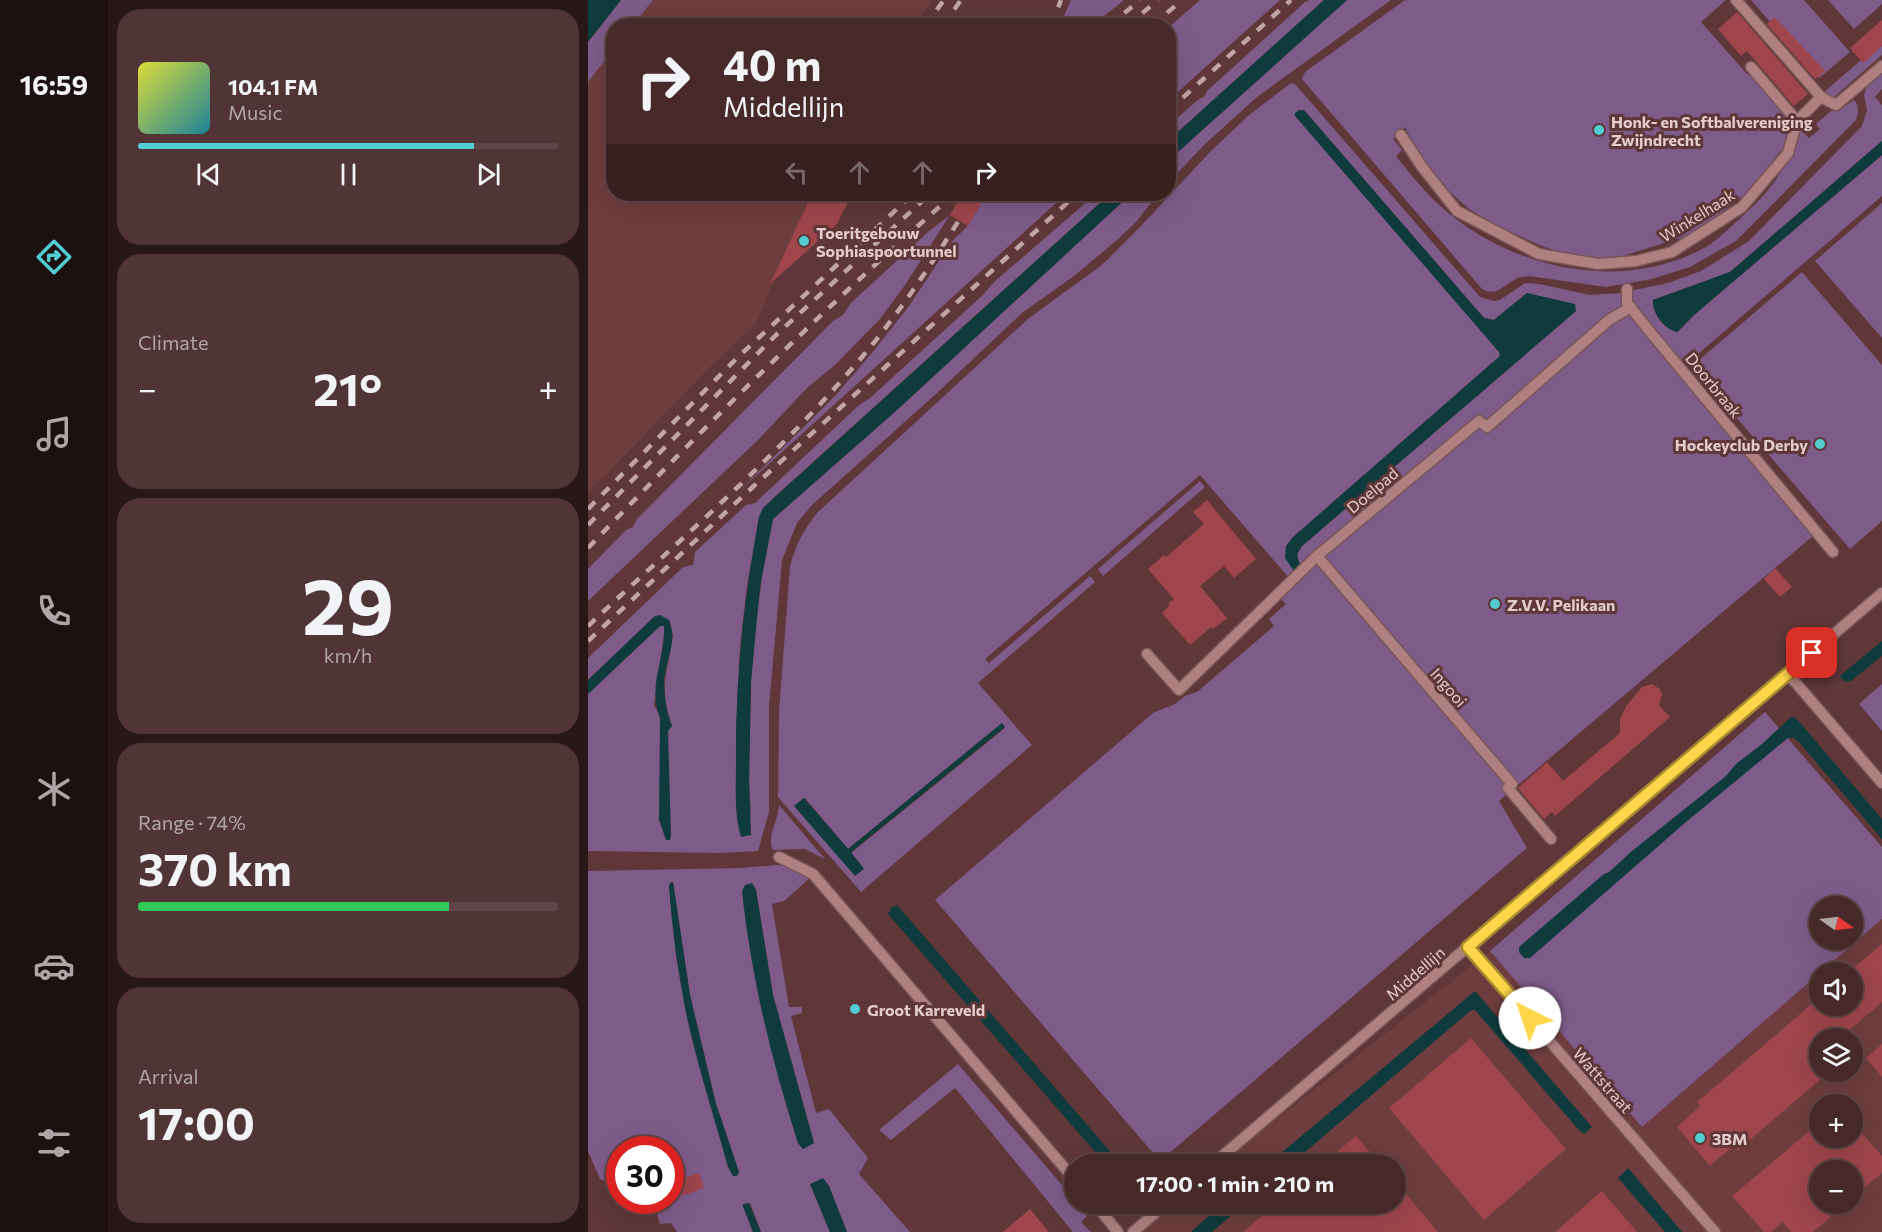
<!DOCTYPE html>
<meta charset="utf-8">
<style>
body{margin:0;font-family:Commissioner,sans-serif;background:#513536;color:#f1f3f6;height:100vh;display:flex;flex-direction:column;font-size:22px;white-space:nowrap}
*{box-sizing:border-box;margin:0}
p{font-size:20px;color:#b0a6a8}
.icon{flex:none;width:33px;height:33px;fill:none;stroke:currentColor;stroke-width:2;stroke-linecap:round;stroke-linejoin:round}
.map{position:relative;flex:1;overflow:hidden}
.details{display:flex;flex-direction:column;gap:9px;padding:9px;background:#271717;width:480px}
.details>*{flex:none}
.hud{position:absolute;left:18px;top:18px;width:570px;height:183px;border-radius:24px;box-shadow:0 6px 24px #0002,0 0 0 2px #5f4547;background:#47292a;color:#f1f3f6;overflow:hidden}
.needle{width:39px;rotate:104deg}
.buttons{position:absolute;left:1221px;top:896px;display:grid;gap:12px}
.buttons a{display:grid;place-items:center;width:54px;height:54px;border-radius:50%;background:#47292a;box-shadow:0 6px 24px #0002,0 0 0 2px #5f4547;font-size:30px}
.speed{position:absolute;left:18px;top:1136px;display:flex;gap:12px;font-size:30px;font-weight:700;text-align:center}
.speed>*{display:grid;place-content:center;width:78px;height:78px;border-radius:50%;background:#47292a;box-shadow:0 6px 24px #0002,0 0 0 2px #5f4547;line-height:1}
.speed .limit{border:9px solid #d22;background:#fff;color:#111}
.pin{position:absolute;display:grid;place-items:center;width:51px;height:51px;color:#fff;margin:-26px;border-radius:12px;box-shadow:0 3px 9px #0006}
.me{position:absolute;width:66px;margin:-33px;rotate:319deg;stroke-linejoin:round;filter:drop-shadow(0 0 4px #0008)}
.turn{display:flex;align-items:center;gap:21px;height:126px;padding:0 18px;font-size:27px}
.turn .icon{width:78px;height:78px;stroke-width:2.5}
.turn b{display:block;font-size:42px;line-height:51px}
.lanes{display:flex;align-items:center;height:57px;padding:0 18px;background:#0003;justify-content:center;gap:30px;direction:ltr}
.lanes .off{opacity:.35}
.big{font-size:45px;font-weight:700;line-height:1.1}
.details .tile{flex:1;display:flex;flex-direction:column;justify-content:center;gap:9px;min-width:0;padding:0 21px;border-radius:24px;background:#513536}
.details .dial{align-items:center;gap:0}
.dial b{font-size:78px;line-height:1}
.song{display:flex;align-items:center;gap:18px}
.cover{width:72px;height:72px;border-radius:9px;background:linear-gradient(135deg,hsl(60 70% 55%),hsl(190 70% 35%))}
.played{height:6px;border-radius:3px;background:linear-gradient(90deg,#52ccd1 80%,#5f4547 80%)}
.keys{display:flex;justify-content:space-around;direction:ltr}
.heat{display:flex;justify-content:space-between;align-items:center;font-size:33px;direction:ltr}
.charge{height:9px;border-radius:4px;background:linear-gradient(90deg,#34c759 74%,#5f4547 0)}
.trip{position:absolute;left:476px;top:1154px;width:342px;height:60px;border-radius:30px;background:#47292a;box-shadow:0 6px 24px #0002,0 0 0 2px #5f4547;font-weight:700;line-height:60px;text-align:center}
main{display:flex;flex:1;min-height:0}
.dock{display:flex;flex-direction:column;width:108px;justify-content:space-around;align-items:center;background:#1c1011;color:#b0a6a8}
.dock .icon{width:42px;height:42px}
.dock .on{color:#52ccd1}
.dock b{font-size:27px;color:#f1f3f6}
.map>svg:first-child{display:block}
.built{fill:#6d3d3f;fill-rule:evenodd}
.green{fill:#7e5b89;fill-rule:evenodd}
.water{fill:#0f3b3c}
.building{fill:#9e464c}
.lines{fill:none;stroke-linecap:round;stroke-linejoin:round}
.minor-casing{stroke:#765656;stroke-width:13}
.minor{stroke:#ae8081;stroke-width:10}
.rail{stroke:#c1a4a5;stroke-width:4.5;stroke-dasharray:10 10;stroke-linecap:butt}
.route-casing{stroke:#a68a30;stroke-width:15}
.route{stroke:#ffd54a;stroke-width:10}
.poi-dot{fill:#52ccd1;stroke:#5f3738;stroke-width:2}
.labels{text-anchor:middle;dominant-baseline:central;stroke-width:6;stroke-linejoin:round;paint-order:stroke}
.poi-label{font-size:16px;font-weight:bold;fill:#e5cccc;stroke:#5f3738;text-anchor:start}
.street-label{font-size:16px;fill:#e5cccc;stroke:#5f3738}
</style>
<main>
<nav class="dock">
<b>16:59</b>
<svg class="icon on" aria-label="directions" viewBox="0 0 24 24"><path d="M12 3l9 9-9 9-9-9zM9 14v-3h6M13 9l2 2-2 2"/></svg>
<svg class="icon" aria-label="music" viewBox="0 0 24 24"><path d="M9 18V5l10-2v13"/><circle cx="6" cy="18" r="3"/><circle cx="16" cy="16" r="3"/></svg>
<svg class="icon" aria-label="phone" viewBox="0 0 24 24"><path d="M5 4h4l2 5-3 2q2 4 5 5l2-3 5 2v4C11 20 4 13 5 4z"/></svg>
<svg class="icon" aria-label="climate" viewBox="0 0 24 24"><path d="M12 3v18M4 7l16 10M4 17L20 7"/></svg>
<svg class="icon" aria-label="car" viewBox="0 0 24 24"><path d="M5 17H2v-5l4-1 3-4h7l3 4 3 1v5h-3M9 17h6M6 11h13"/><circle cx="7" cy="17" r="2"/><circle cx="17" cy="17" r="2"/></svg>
<svg class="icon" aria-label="filters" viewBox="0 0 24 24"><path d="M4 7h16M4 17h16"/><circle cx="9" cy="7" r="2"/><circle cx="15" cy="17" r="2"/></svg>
</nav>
<section class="details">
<div class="tile">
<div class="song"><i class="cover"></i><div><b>104.1 FM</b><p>Music</p></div></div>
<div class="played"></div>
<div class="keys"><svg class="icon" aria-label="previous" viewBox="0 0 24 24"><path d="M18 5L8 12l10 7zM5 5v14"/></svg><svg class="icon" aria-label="pause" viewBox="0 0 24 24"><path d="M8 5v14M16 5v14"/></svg><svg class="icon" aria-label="next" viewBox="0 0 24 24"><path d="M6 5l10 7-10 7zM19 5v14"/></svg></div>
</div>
<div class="tile"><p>Climate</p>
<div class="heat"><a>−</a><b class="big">21°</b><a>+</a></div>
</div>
<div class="tile dial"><b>29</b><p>km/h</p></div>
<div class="tile"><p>Range · 74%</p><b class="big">370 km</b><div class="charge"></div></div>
<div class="tile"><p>Arrival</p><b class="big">17:00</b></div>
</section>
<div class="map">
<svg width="1294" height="1232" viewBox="0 0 1294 1232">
<rect width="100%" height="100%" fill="#5f3738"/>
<g class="built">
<polygon points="0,0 345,0 326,25 26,26 26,194 224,194 194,259 168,324 118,371 17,476 8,483 0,493"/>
<path d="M1294,919V1232H546L582,1203H807V1164H632L902,951L1054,1127L1231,973L1232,1005H1264V972H1233ZM1232,1038H1264V1071H1232ZM1232,1104H1264V1137H1232ZM1232,1170H1264V1203H1232Z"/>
</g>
<g class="green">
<polygon points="33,0 65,0 45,25 26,26 25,50 0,82 0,42"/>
<polygon points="483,0 536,0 505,25 472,25"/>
<polygon points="612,0 692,0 581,100 581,27"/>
<polygon points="722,0 736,0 581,140 580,126 611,99 616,97 619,91 717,2"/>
<polygon points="759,0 803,0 669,97 616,145 581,182 581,160"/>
<path d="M817,0H1138L1113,22L1159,74L1168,76L1207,120L1197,144L1212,129L1221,138L1232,129L1228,124L1243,111H1250L1266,100C1271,106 1271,112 1268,120L1148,241L1102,267L1064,279L1018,287L941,276C935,277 930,277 926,280C915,286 908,297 894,289L714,79L717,72ZM817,127L831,156L854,185L880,208L903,223L956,247L991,257L1025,259L1096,237L1130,215L1156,195L1179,169L1192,151L1198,161C1187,187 1167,205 1146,224C1137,232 1128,241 1118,247C1038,291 938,272 868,219C845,202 826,179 808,156L814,150L805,139Z"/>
<polygon points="1163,0 1216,0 1262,52 1231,78"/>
<polygon points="1240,0 1294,0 1294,4 1266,29"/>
<polygon points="1294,46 1294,55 1246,97 1237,96 1234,94 1273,60 1275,62"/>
<path d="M1294,74V89L1287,97L1294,105V141L1142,272L1065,300C1064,313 1076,329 1090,332L1106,315L1294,155V196L1096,366L1232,530L911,801L939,848L572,1161L347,900L565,713L587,704L597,696L609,692L686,626L681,619L698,604L685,592L701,578L612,475L397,659L401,663L502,576L507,582L390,683L444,745L273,892L190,797L191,712L202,566C208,544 216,529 230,512L441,318L514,265L552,227L622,152L661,115L703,83L707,84L892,297L906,301L912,300L937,283L951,284L1002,295L1032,293L1080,283L1113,271L1161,241L1274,126L1279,110L1276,95L1278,88ZM711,110H716L896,318L906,320L939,293L988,311L714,546L709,554L711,562L704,538L912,356L911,352ZM413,724L417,728L263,853L268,876L207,806L217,798L260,849Z"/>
<polygon points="398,194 478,194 148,494 247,396 284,353 321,306 365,240 380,226"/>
<path d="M508,194H522L183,500L171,517L159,586L152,646L148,737L163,814L161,781L163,682L167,630L178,547L185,519L309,410L543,194H570L548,222L529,240L486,276L434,313L349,393L224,505L209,523L194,560L181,707V812L170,851L132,853L0,851V694L72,626L76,625V634L66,705L80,731L84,726C70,687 80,672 85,634L67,616L0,680V658L95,567L105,565L107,552L158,505L167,503L271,405L282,398L395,295L406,282Z"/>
<polygon points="1294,203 1294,338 1227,261"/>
<polygon points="362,215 317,285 292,319 248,364 219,388 170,440 0,601 0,569 38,530 45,527 49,519 245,321 255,315 263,303 341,231"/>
<polygon points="1214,272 1294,365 1294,521 1262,549 1104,366"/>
<polygon points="612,481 617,487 515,576 510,569"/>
<polygon points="1294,684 1294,731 1271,704"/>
<path d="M1177,712L1294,847V919L1054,1127L902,951ZM1232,906H1264V939H1232Z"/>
<path d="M191,805L237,859L217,849L185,850C178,838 191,819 191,805Z"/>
<path d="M189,865L203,866L222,878L196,901L184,904L201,1007H214V1013L203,1016L228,1113L241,1109L280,1158L271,1174L322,1232H259L241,1186L222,1184L242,1232H173L162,1203L155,1206L165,1232H89L83,1223L72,1224L64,1200H82V1149H32L31,1178L29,1184L12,1179L0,1151V871L152,868ZM82,883H85L102,995L128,1104L151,1172L140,1167L99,1014L88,956ZM164,883L168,890L185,995L226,1143L215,1149L210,1143L204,1123Z"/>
<polygon points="370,1064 486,1199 486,1203 489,1203 499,1216 493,1222 503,1232 485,1232 367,1088 303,1140 291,1130"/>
</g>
<g class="water">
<polygon points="1,0 33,0 0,42 0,1"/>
<polygon points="736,0 759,0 581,160 581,140"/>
<polygon points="711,110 716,110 896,318 906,320 939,293 987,304 988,311 714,546 709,554 711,562 715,566 708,574 697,558 698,546 704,538 912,356 911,352 707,116 707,113"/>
<path d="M1294,141V155L1106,315L1089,332C1076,329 1064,313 1065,300L1142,272Z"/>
<path d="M522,194H543L309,410L185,519L172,587L163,682L161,781L163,835L153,837C146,813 148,788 148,764C147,680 156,599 171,517L175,508Z"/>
<path d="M72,615L81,620C90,641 78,659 76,680C76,696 78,710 84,726L80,731L83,835L82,840H78L71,820L72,718C59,685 78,658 76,626H72L0,694V680L67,616Z"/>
<path d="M1294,641V656L1263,681C1258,683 1255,681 1252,676Z"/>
<polygon points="1203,717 1208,718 1294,819 1294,839 1210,741 1206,738 1200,738 1098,822 942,958 936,958 931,952 931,947 1016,874 1021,872 1044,851 1138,776 1148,764 1174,744"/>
<polygon points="414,723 417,727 263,852 276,869 267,876 206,806 216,798 260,849"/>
<path d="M85,882L102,995L128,1104L151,1172L149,1176H145L140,1167C126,1116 109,1065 98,1013C90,971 84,929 81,886L82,883Z"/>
<path d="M164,883L168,890L185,995L226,1143L215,1149L210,1143C184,1062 163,977 154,891L157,885Z"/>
<polygon points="309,905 527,1157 531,1164 518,1164 515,1161 300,914 303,908"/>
<polygon points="887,991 1004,1127 996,1134 990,1129 886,1009 881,1012 703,1164 680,1164"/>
<polygon points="1040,1168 1094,1232 1077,1232 1030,1178"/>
<polygon points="235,1178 241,1186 259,1232 242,1232 222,1184"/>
<polygon points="161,1203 173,1232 165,1232 155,1206 155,1204"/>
<polygon points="635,1203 658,1203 624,1232 603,1232"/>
</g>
<g class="building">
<polygon points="1149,12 1220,94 1206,106 1159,51 1153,56 1130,29"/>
<polygon points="1187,17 1237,71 1227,79 1179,24"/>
<polygon points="1294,20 1294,46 1275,63 1262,48"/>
<polygon points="224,194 264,194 249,224 182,284"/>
<polygon points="374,194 398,194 380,226 362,215"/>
<polygon points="619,500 668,559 646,578 636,566 612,586 639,618 625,629 623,627 602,645 574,613 582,605 580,603 586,599 560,569 576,555 578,557 616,524 605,512"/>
<polygon points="1187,568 1204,587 1192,597 1176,579"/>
<polygon points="1064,684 1072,689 1074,695 1071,705 1082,717 967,816 964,812 956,819 930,788 959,762 975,781 1032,733 1032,719 1039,705 1054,687"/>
<polygon points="1294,944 1294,1002 1252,1038 1232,1038 1232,1080 1150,1150 1146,1145 1122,1166 1089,1127 1112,1106 1109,1102 1232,997 1232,1005 1264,1005 1264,969"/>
<polygon points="883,1038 978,1149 896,1220 801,1108"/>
<polygon points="1294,1044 1294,1077 1278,1058"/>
<polygon points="1232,1122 1232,1137 1264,1137 1264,1122 1294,1156 1294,1173 1264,1198 1264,1170 1232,1170 1232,1203 1259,1203 1225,1232 1203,1232 1195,1222 1183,1232 1176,1232 1144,1196"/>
<polygon points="768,1136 792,1164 734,1164"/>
<polygon points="111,1173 116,1188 93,1196 88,1181"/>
<polygon points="807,1181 850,1232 655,1232 689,1203 807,1203"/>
<polygon points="1014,1191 1049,1232 967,1232"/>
<polygon points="442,1209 461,1232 415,1232"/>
</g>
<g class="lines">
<g class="minor-casing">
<g id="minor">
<polyline points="1148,0 1233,97 1248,105 1294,66"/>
<polyline points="1163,67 1209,121"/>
<polyline points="813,135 834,167 869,211 951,254 1010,264 1048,261 1084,252 1154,207 1200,153 1209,121 1233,97"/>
<polyline points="1039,289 1039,303 1063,333 1245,552"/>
<polyline points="729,556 924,784 920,788 963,839"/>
<polyline points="559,654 591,690 729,556 891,421 899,427 1021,320 1043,307"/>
<polyline points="1201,675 1294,783"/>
<polyline points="191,857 225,874 486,1179"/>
<polyline points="880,947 1127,1232"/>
<polyline points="625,1164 1294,593"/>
<polyline points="506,1203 530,1232"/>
<polyline points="545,1232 579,1203"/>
</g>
</g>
<use href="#minor" class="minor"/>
<g class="rail">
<polyline points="337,26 356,0"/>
<polyline points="355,26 373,0"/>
<polyline points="463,26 473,0"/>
<polyline points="521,26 552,0"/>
<polyline points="539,26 570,0"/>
<polyline points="564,26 594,0"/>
<polyline points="580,111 703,0"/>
<polyline points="0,509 149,358 325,194"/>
<polyline points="0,525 188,335 342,194"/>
<path d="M0,548C118,425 238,306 366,194"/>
<path d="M0,626C88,543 182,463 261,372C303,325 338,273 371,220"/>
<polyline points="0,641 169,483 489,194"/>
</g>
</g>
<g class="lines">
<g class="route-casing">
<polyline id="route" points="942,1018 880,947 1224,653"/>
</g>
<use href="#route" class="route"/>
</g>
<g class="poi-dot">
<circle cx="1011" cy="130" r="6"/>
<circle cx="216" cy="241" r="6"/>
<circle cx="1232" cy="444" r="6"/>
<circle cx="907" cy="604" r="6"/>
<circle cx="267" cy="1009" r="6"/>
<circle cx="1112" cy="1138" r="6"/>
</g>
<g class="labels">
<g class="poi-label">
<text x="1023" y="121">Honk- en Softbalvereniging<tspan x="1023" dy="18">Zwijndrecht</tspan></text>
<text x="228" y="232">Toeritgebouw<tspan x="228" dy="18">Sophiaspoortunnel</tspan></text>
<text x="1220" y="444" text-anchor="end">Hockeyclub Derby</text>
<text x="919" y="604">Z.V.V. Pelikaan</text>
<text x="279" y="1009">Groot Karreveld</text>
<text x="1124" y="1138">3BM</text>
</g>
<g class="street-label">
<text transform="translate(1109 215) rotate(-32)">Winkelhaak</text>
<text transform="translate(1126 385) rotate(51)">Doorbraak</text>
<text transform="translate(784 490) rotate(-40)">Doelpad</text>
<text transform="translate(861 687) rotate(49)">Ingooi</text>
<text transform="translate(827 973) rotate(-41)">Middellijn</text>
<text transform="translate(1015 1080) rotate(49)">Wattstraat</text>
</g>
</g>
</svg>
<div class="buttons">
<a><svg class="needle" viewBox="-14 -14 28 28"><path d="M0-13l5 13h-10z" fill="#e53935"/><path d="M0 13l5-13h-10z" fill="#b0a6a8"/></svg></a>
<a><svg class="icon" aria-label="sound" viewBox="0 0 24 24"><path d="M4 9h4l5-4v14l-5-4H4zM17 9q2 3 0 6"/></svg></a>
<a><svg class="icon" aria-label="layers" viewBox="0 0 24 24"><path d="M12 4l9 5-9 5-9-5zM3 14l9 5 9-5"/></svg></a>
<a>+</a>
<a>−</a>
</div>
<div class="speed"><div class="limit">30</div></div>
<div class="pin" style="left:1224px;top:653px;background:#d93025"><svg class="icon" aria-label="arrive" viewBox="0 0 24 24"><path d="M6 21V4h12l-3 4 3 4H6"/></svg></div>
<svg class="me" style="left:942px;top:1018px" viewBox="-20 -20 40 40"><circle r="19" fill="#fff"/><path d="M0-13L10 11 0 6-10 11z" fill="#ffd54a"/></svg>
<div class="trip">17:00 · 1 min · 210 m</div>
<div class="hud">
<div class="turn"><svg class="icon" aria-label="right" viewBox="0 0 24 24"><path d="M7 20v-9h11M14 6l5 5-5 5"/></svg><div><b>40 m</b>Middellijn</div></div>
<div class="lanes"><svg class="icon off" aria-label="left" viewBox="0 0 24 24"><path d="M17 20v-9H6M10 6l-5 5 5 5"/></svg><svg class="icon off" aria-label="ahead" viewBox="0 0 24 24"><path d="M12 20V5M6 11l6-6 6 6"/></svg><svg class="icon off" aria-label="ahead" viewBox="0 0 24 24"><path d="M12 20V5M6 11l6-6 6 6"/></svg><svg class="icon" aria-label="right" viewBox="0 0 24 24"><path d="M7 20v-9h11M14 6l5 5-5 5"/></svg></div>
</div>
</div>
</main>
